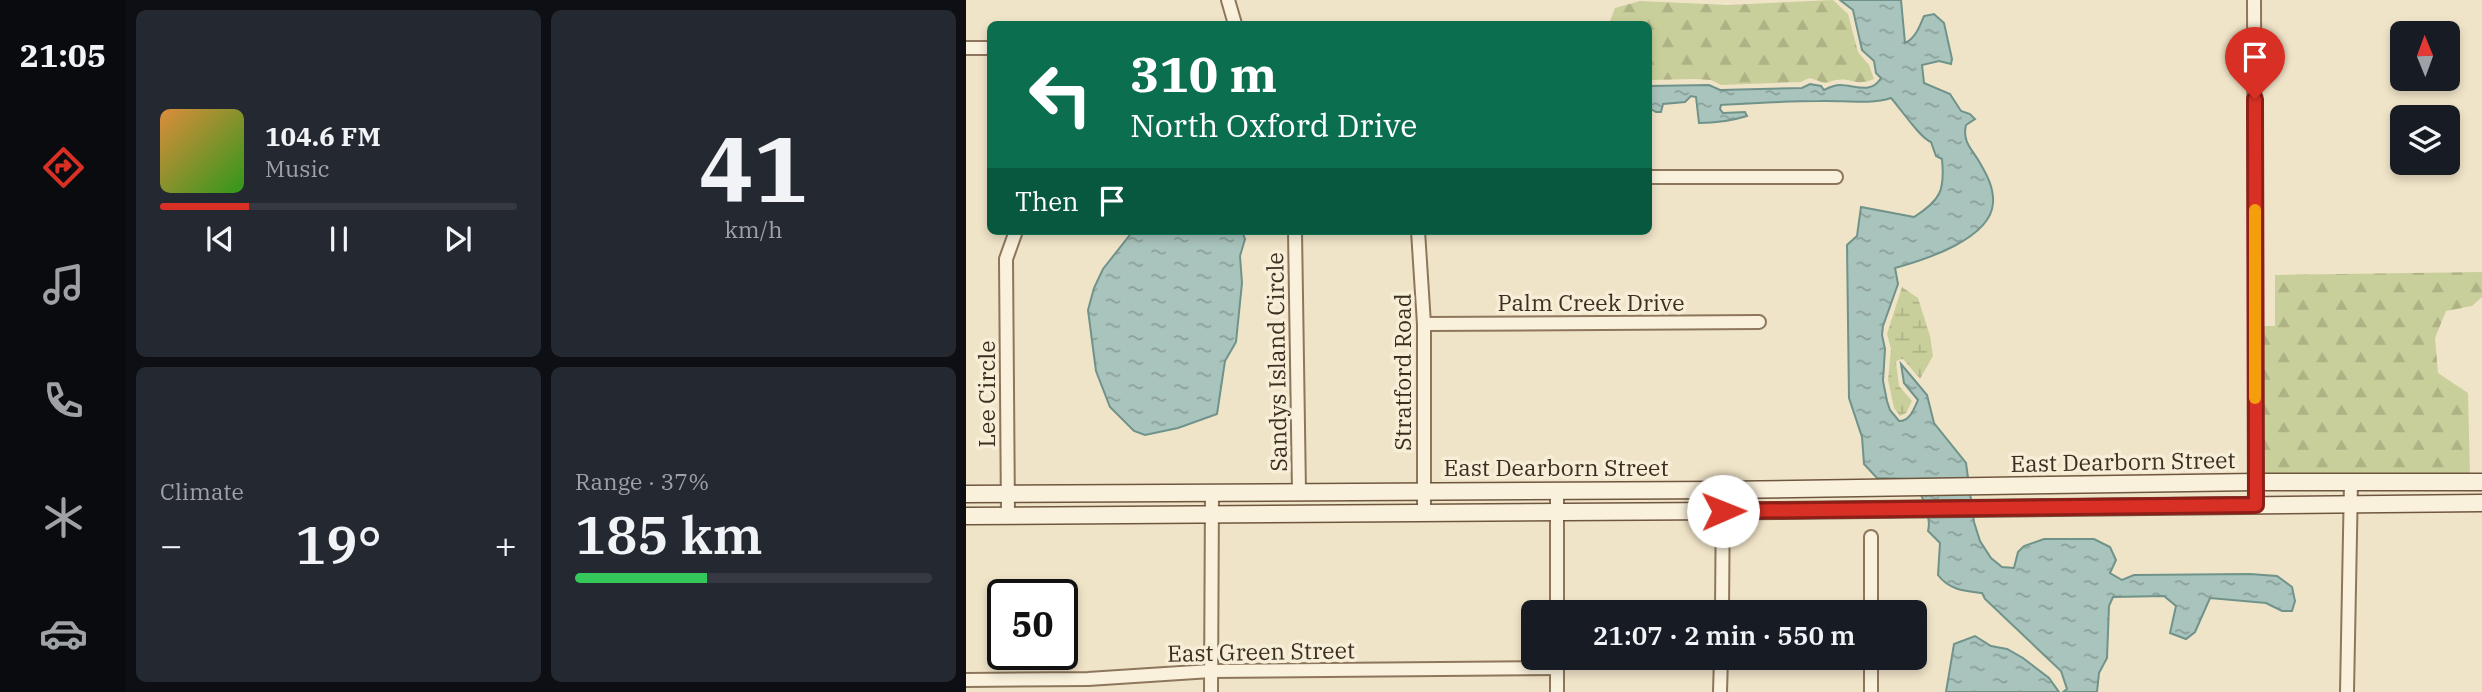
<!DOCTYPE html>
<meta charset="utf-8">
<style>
body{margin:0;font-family:"IBM Plex Serif",serif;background:#242831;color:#f1f3f6;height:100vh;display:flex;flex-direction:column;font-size:26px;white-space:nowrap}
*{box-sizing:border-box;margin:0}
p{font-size:23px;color:#9ea1a6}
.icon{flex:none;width:38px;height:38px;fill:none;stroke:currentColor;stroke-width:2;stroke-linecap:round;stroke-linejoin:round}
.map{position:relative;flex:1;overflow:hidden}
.drawer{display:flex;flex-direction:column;gap:10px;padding:10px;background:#0d0f14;width:840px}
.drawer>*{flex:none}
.guide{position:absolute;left:21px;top:21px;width:665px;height:214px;border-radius:10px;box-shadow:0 4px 10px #0003;background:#0b6e4f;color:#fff;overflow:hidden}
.needle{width:46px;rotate:359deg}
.fabs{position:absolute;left:1424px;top:21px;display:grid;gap:14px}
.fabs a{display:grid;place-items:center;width:70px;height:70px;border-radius:10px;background:#171b24;box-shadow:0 4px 10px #0003;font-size:35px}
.speed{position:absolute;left:21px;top:579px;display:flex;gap:14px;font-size:35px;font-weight:700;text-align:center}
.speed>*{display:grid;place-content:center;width:91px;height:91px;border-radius:50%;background:#171b24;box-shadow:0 4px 10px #0003;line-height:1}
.speed .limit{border:4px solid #111;border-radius:10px;background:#fff;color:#111}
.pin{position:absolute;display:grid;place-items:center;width:60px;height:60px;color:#fff;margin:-72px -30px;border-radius:50% 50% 50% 0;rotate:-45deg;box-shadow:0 0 7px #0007}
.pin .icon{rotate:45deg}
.me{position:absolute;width:77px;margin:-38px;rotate:89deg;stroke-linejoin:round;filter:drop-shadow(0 0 5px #0008)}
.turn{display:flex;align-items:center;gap:24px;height:147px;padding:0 28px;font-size:32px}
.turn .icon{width:91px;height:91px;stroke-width:2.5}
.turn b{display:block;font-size:49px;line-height:60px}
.then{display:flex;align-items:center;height:66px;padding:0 28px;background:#0003;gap:14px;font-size:26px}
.big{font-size:52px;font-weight:600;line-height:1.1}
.drawer .card{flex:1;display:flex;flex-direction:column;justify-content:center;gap:10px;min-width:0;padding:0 24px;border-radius:10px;background:#242831}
.drawer .dial{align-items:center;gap:0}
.dial b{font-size:91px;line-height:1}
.song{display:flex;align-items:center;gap:21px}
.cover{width:84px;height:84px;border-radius:10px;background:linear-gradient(135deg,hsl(30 70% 55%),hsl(110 70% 35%))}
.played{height:7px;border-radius:4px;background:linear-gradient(90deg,#d93025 25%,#363941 25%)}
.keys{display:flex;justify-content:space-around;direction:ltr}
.heat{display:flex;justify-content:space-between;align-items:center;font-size:38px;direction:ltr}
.charge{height:10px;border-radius:5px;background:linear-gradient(90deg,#34c759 37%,#363941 0)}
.drawer .tiles{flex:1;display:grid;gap:10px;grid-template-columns:repeat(2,1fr)}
.trip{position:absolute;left:555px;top:600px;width:406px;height:70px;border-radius:10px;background:#171b24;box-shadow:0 4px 10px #0003;font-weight:600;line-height:70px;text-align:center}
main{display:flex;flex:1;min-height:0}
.tab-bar{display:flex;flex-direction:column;width:126px;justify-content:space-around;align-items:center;background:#090b0e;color:#9ea1a6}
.tab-bar .icon{width:49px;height:49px}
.tab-bar .current{color:#d93025}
.tab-bar b{font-size:32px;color:#f1f3f6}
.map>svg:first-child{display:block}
.forest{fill:url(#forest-firs)}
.wetland{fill:url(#wetland-marsh)}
.water{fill:url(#water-ripples);stroke:#6f938a;stroke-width:2}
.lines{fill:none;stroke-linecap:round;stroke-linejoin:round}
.street-casing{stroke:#8d765c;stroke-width:16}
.secondary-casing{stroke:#6f573f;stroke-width:19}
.street{stroke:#faf1dc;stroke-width:12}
.secondary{stroke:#faf1dc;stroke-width:16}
.route-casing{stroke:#8d1f18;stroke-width:18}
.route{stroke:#d93025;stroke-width:12}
.slow{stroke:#f59e0b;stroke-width:12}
.labels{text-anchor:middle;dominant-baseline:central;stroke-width:7;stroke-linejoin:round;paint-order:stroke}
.street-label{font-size:23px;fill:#3d2e20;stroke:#f7eed8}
</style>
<main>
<nav class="tab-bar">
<b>21:05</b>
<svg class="icon current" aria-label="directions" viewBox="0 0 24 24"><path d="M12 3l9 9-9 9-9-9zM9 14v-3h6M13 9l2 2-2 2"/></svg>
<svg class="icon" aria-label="music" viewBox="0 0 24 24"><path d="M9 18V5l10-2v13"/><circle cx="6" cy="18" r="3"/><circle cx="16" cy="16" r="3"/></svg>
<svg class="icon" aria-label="phone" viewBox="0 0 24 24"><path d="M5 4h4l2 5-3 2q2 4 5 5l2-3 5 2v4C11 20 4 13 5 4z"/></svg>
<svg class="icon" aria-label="climate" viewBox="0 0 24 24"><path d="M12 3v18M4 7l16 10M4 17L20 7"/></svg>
<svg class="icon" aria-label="car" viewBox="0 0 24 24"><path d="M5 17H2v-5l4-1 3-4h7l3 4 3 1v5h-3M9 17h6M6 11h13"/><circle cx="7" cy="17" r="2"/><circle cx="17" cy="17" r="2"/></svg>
</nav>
<section class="drawer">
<div class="tiles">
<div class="card">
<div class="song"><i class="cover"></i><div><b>104.6 FM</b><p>Music</p></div></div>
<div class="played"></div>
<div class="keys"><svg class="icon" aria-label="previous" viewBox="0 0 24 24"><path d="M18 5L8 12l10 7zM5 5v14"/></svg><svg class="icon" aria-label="pause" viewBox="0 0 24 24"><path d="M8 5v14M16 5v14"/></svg><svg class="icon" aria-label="next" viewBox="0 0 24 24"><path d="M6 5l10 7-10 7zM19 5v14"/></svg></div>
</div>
<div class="card dial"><b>41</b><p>km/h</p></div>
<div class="card"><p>Climate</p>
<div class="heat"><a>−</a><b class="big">19°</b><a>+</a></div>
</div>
<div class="card"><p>Range · 37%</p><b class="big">185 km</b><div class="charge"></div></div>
</div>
</section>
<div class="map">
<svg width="1516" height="692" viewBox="0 0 1516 692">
<defs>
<pattern id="forest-firs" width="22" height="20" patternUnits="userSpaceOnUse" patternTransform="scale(1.75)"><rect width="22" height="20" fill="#c9cf9b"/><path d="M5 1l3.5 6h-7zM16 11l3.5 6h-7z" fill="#aeb285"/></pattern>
<pattern id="wetland-marsh" width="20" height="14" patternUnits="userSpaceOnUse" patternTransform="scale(1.75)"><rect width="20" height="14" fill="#c9cf9b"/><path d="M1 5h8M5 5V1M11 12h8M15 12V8" fill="none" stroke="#aeb285"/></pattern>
<pattern id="water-ripples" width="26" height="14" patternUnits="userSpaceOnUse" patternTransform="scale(1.75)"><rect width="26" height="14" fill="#a9c4bc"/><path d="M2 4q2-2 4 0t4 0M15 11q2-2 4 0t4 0" fill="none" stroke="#8ba098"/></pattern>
</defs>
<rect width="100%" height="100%" fill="#f0e4c8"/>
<g class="forest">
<path d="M867,0L882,14L892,52L903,65L908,79C889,87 886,77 870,80C866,80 863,83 859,83C855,82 848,79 843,78L835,82L755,85L745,80L729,79L683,80L682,24H643L649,8L674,1L762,5Z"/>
<polygon points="1516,272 1516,297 1506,306 1480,311 1469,338 1472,373 1502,393 1504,475 1288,475 1285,326 1309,326 1309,275"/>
</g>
<polygon class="wetland" points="936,287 952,298 964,336 967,356 954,379 937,359 932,360 930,362 933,386 946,401 940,413 934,416 928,408 922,380 925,349 921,334"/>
<g class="water">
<path d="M874,0H935L939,43C949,39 954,26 958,16L968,14L978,23L986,59L985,64L973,61L956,65L958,83L984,94L995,111L1004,114L1009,119L1000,125C996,142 1006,149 1014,163C1021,175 1028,188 1027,203C1025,239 958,260 929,268L932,284L917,326L916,335L919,349L917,381L921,401L924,410L933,421C944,421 948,409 952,400L938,383L935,364L961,395L968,423L1000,463L1008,522L1014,541L1025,558L1036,567L1048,568L1052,552L1058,546L1078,539H1128L1144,547L1150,560L1144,573L1156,580L1168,575L1284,574L1311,576L1326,587L1329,601L1326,611H1316L1300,603L1244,598L1229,632L1220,639L1204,633L1210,606L1198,596L1147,597L1143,606L1141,658L1133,673L1131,692H1097L1101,689L1095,671L1019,599L1016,593C999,591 983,590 972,575L974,543L962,531C966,516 955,490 944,479L911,478L898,464L896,437L883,398L881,245L891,236L895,207L948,217C975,200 979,190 976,159L970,156L965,142C954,138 935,109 925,98C904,105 876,100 854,101C820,101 788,103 755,105L754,109L757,113L779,112L781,116C765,121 750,123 733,123L730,97L725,96L719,102L697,104L695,112H690L683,108V86L743,85L754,90L836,88L844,84L855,86L858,90C864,87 868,85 874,85C889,85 905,95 915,78L910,73L908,61L896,50L887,10Z"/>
<polygon points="167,231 276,231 279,239 274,256 276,283 270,342 259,361 251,414 212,428 179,435 168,431 144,407 130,371 122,310 128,288 137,269"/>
<polygon points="1009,636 1025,646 1041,649 1057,658 1083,678 1093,692 980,692 988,644"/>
</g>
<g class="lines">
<g class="street-casing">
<g id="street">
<polyline points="262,0 269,24"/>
<polyline points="1288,0 1290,505"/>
<polyline points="0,48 24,48"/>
<polyline points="682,177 870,177"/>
<polyline points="329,231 333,492"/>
<polyline points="452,231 458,324 458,513"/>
<polyline points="458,324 793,322"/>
<polyline points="591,490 591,612"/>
<polyline points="42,516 40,259 50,231"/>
<polyline points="905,537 905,612"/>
<polyline points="756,612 757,490"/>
<polyline points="591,658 591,692"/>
<polyline points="905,658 905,692"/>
<polyline points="0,680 122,679 245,671 591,668"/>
<polyline points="245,692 246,493"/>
<polyline points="754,692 755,658"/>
<polyline points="1381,692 1385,482"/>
</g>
</g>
<g class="secondary-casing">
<g id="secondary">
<polyline points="0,494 757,490 1290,482 1516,482"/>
<polyline points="0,516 757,511 1516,503"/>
</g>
</g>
<use href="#street" class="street"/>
<use href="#secondary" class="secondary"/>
</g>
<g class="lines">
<g class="route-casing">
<polyline id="route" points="757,511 1290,505 1289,99"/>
</g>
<use href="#route" class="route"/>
<polyline class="slow" points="1289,210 1289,398"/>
</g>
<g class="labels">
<g class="street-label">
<text x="625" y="302">Palm Creek Drive</text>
<text transform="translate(310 362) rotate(-91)">Sandys Island Circle</text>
<text transform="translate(436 372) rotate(-90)">Stratford Road</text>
<text transform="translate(20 394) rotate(-90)">Lee Circle</text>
<text transform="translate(1157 461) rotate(-1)">East Dearborn Street</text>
<text x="590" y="467">East Dearborn Street</text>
<text transform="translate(295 651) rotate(-1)">East Green Street</text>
</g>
</g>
</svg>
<div class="fabs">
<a><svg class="needle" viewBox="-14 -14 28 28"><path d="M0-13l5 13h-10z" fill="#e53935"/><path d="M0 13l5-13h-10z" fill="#9ea1a6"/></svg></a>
<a><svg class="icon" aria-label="layers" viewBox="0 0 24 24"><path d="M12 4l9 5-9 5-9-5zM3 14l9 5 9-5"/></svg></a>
</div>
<div class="speed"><div class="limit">50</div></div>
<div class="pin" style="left:1289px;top:99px;background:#d93025"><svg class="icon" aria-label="arrive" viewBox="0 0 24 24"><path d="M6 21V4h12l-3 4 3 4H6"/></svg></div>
<svg class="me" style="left:757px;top:511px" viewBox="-20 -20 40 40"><circle r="19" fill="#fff"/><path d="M0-13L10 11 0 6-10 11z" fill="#d93025"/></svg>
<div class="trip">21:07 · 2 min · 550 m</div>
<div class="guide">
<div class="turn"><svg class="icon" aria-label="left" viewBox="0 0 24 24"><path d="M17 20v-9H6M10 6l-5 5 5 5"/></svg><div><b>310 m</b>North Oxford Drive</div></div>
<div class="then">Then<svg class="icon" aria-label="arrive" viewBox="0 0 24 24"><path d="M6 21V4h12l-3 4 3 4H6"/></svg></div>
</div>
</div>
</main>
